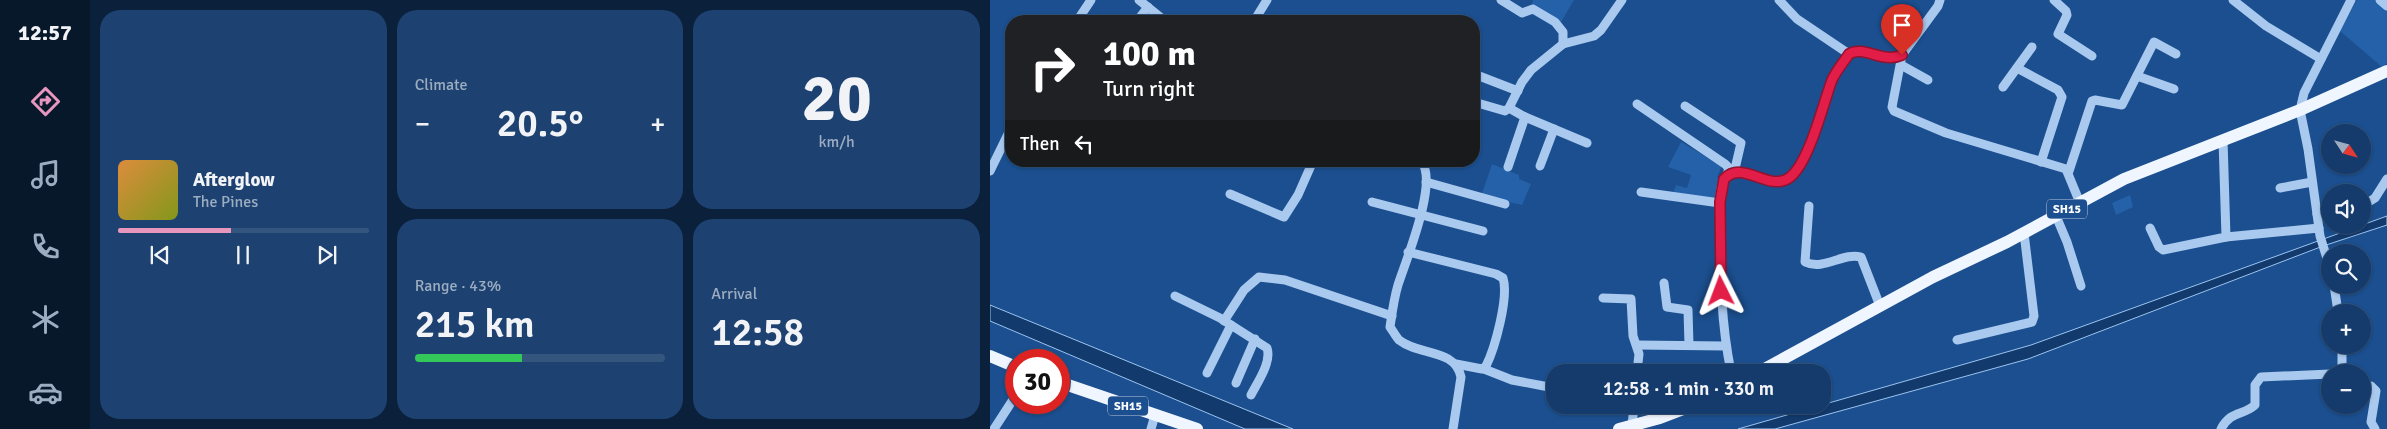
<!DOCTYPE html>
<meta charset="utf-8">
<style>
body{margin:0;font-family:Signika,sans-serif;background:#1d4271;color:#f1f3f6;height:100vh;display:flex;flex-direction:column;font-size:19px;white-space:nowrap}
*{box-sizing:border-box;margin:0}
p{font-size:16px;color:#9dadc1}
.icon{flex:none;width:28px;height:28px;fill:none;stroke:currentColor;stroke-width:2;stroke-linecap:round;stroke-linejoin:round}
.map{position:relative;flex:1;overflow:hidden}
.panel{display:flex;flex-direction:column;gap:10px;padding:10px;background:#0b203b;width:900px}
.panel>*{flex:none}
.banner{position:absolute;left:15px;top:15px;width:475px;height:152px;border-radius:20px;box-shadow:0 1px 4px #0004,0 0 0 1px #33557e;background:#202124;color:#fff;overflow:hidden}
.needle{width:32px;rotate:126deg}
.controls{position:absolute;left:1331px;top:124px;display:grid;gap:10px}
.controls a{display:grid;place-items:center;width:50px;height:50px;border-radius:50%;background:#143b6b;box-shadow:0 1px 4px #0004,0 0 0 1px #33557e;font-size:25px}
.speed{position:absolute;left:15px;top:349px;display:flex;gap:10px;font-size:25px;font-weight:700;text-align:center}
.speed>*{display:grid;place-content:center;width:65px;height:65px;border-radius:50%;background:#143b6b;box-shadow:0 1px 4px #0004,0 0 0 1px #33557e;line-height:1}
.speed .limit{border:8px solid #d22;background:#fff;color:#111}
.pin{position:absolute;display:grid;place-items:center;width:42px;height:42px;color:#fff;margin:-51px -21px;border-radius:50% 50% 50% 0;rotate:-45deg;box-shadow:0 0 5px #0007}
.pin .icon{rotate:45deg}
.me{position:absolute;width:55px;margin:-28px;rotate:357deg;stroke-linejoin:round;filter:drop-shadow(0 0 4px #0008)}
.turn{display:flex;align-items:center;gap:18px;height:105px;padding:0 15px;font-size:22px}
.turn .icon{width:65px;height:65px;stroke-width:2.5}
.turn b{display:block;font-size:35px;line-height:42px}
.then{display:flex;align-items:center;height:48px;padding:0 15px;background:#0003;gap:10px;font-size:19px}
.big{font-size:38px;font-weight:600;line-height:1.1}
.panel .widget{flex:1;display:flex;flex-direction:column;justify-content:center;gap:8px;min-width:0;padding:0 18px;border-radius:20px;background:#1d4271}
.panel .dial{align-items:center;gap:0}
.dial b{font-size:65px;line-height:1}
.song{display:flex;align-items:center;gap:15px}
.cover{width:60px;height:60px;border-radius:8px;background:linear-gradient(135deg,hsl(30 70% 55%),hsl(70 70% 35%))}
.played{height:5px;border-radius:2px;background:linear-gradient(90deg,#e797bd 45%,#33557e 45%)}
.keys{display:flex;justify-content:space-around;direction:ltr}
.heat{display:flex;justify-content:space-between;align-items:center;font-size:28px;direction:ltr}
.charge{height:8px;border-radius:4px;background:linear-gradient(90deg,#34c759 43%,#33557e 0)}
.panel .tiles{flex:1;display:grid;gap:10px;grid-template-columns:repeat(3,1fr)}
.widget:first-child{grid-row:span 2}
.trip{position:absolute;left:556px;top:364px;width:285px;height:50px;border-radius:20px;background:#143b6b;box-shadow:0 1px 4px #0004,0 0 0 1px #33557e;font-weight:600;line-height:50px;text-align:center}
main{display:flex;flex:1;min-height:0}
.dock{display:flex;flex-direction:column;width:90px;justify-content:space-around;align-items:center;background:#08182b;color:#9dadc1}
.dock .icon{width:35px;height:35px}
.dock .selected{color:#e797bd}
.dock b{font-size:22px;color:#f1f3f6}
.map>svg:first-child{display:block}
.green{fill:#2461a8}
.water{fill:#123a6d;stroke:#9cc4f0}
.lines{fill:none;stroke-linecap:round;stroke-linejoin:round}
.minor{stroke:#a9c9ee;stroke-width:9}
.major{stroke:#f0f6ff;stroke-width:12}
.route-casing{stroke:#92132f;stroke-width:12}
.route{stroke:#e11d48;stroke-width:9}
.labels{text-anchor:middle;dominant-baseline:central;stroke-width:5;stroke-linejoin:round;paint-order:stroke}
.shield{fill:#1b4f8f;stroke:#bbcadd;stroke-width:1}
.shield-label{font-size:12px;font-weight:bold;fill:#fff}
</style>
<main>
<nav class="dock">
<b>12:57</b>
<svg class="icon selected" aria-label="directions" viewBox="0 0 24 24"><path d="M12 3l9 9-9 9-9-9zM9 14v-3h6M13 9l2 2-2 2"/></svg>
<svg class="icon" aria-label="music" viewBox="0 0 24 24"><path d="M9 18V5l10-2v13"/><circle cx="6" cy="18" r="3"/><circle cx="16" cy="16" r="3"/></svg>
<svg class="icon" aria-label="phone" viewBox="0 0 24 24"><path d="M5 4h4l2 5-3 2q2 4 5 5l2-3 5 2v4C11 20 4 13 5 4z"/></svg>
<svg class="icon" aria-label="climate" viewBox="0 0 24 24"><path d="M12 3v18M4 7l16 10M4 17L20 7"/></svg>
<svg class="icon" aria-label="car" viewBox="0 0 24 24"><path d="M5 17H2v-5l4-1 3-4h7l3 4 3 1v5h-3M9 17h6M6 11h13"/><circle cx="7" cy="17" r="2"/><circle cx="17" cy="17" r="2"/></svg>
</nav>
<section class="panel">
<div class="tiles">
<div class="widget">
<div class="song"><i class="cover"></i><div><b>Afterglow</b><p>The Pines</p></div></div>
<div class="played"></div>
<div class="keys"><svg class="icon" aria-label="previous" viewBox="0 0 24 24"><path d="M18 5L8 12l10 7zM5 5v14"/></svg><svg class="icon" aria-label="pause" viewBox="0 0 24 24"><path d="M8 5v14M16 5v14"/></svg><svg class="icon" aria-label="next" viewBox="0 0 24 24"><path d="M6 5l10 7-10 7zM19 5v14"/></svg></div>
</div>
<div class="widget"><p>Climate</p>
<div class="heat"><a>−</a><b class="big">20.5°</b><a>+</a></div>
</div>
<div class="widget dial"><b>20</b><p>km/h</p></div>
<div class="widget"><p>Range · 43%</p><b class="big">215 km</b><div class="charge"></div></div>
<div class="widget"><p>Arrival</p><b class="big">12:58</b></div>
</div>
</section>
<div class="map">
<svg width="1397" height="429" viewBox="0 0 1397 429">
<rect width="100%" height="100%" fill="#1b4f8f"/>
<g class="green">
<polygon points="543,0 584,0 567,29 540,13"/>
<polygon points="1367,0 1385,0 1397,10 1397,63 1392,67 1350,31"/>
<polygon points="691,142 732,166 727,177 732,180 728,204 681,198 686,185 697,188 701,175 678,167"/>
<polygon points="502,164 529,175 529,179 541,184 532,205 491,196"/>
<polygon points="1140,195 1143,207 1126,215 1122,203"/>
</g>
<g class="water">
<polygon points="1397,216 1397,225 1333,246 1038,359 785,429 748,429 1041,345"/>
<polygon points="0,305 303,429 255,429 0,321"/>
</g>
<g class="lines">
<g class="minor">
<polyline points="149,0 175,21"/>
<polyline points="511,0 532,13 543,9 565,22 573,32 573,44"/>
<polyline points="789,0 807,19 859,54"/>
<polyline points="1064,0 1076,11 1077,15 1068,34 1102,56"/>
<polyline points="1243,0 1276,26 1331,59"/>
<polyline points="1390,0 1397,6"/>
<polyline points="87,21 101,0"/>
<polyline points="147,21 158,7"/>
<polyline points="264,21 277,0"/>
<polyline points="912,55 902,107 904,111 956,133 1076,169 1090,203"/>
<polyline points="911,65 938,80"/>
<polyline points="1027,68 1068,90 1072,97 1051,162"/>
<polyline points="484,74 528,91"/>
<polyline points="1147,76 1184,89"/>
<polyline points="1013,87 1042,47"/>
<polyline points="484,102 515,111 519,108 532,82 541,70 573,44 604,36 611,30 632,0"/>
<polyline points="647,104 735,164 739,168 737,175"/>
<polyline points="695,106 751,143 744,173"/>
<polyline points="535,117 597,143"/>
<path d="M431,161C449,181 416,260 408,285C404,298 402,313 400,327C403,331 406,337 409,340C429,356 465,348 471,377L463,429"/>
<polyline points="550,166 564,129"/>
<polyline points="518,167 535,117 519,108"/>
<polyline points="0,171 21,128"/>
<polyline points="1079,171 1102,101 1105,100 1132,105 1164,42 1186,54"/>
<polyline points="436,182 515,204"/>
<polyline points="1290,188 1322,182"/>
<polyline points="651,192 730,203"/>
<polyline points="240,194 294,217 308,195 323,161"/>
<polyline points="382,202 493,231"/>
<path d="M819,206L815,262C834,271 853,252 871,257L890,306"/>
<polyline points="1372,206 1385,198 1397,179"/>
<polyline points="1327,214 1340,212"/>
<polyline points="1066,216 1077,242 1091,286"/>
<polyline points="1160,228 1169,247 1173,250 1236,237 1233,140"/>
<polyline points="1236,237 1329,228"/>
<path d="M418,252L506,274L513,278C519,297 505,348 496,366L492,369L466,364"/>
<polyline points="1340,268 1330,236 1318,149 1310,110 1314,93 1361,0"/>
<polyline points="674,283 677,307 698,310 699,345"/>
<polyline points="1344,285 1348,312"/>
<path d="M185,296L230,318L277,348C282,362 267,383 261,395"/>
<polyline points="613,298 641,299 643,336 649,354 647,372"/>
<polyline points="234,321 254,290 269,277 295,280 402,316"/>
<polyline points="967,340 1042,322 1044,316 1034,233"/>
<polyline points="647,345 735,346"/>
<polyline points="1352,345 1352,372"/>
<polyline points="494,369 522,380 559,387"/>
<path d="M741,372C731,323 730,274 730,224C730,210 728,191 734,179C753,159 778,192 799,178C819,164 833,104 842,80C846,71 853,63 859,54C874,45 892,64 912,55L948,6L950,0"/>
<polyline points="217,373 241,325"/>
<polyline points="246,383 265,339"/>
<polyline points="1372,386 1381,386 1386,391 1381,422 1385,429"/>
<polyline points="642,426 644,405"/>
<polyline points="4,429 26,395"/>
<polyline points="161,429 165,415"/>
<path d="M1231,429C1241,410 1253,416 1265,405V385L1271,377L1340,374"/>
</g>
<g class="major">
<polyline points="0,356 26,367"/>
<polyline points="769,372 943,277 1017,242 1134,179 1310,110 1397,71"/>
<polyline points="69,382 207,429"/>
<polyline points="629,429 670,418 704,405"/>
</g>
</g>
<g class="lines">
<g class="route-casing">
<path id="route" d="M731,291L730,202L734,179C753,159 778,192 799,178C819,164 833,104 842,80C846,71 853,63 859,54C874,45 893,64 912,55"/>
</g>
<use href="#route" class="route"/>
</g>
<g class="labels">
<g class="shield">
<rect x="1057" y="199.5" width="40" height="19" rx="4"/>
<rect x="118" y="396.5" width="40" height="19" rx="4"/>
</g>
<g class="shield-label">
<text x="1077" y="209">SH15</text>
<text x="138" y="406">SH15</text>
</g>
</g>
</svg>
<div class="controls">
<a><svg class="needle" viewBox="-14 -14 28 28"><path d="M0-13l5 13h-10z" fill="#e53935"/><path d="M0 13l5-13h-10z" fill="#9dadc1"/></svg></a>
<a><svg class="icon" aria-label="sound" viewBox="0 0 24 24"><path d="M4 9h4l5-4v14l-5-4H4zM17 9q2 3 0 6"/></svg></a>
<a><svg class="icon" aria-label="search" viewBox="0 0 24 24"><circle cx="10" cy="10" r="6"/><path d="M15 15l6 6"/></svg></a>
<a>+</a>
<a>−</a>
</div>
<div class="speed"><div class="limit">30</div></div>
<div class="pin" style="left:912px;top:55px;background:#d93025"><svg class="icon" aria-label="arrive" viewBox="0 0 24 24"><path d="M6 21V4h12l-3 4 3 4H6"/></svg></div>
<svg class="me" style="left:731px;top:291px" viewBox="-20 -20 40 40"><path d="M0-17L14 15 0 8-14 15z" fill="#e11d48" stroke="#fff" stroke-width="4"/></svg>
<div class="trip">12:58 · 1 min · 330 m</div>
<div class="banner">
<div class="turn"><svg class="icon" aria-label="right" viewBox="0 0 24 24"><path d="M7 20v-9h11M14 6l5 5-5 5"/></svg><div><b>100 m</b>Turn right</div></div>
<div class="then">Then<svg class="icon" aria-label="left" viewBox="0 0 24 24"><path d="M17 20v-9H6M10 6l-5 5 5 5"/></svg></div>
</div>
</div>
</main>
